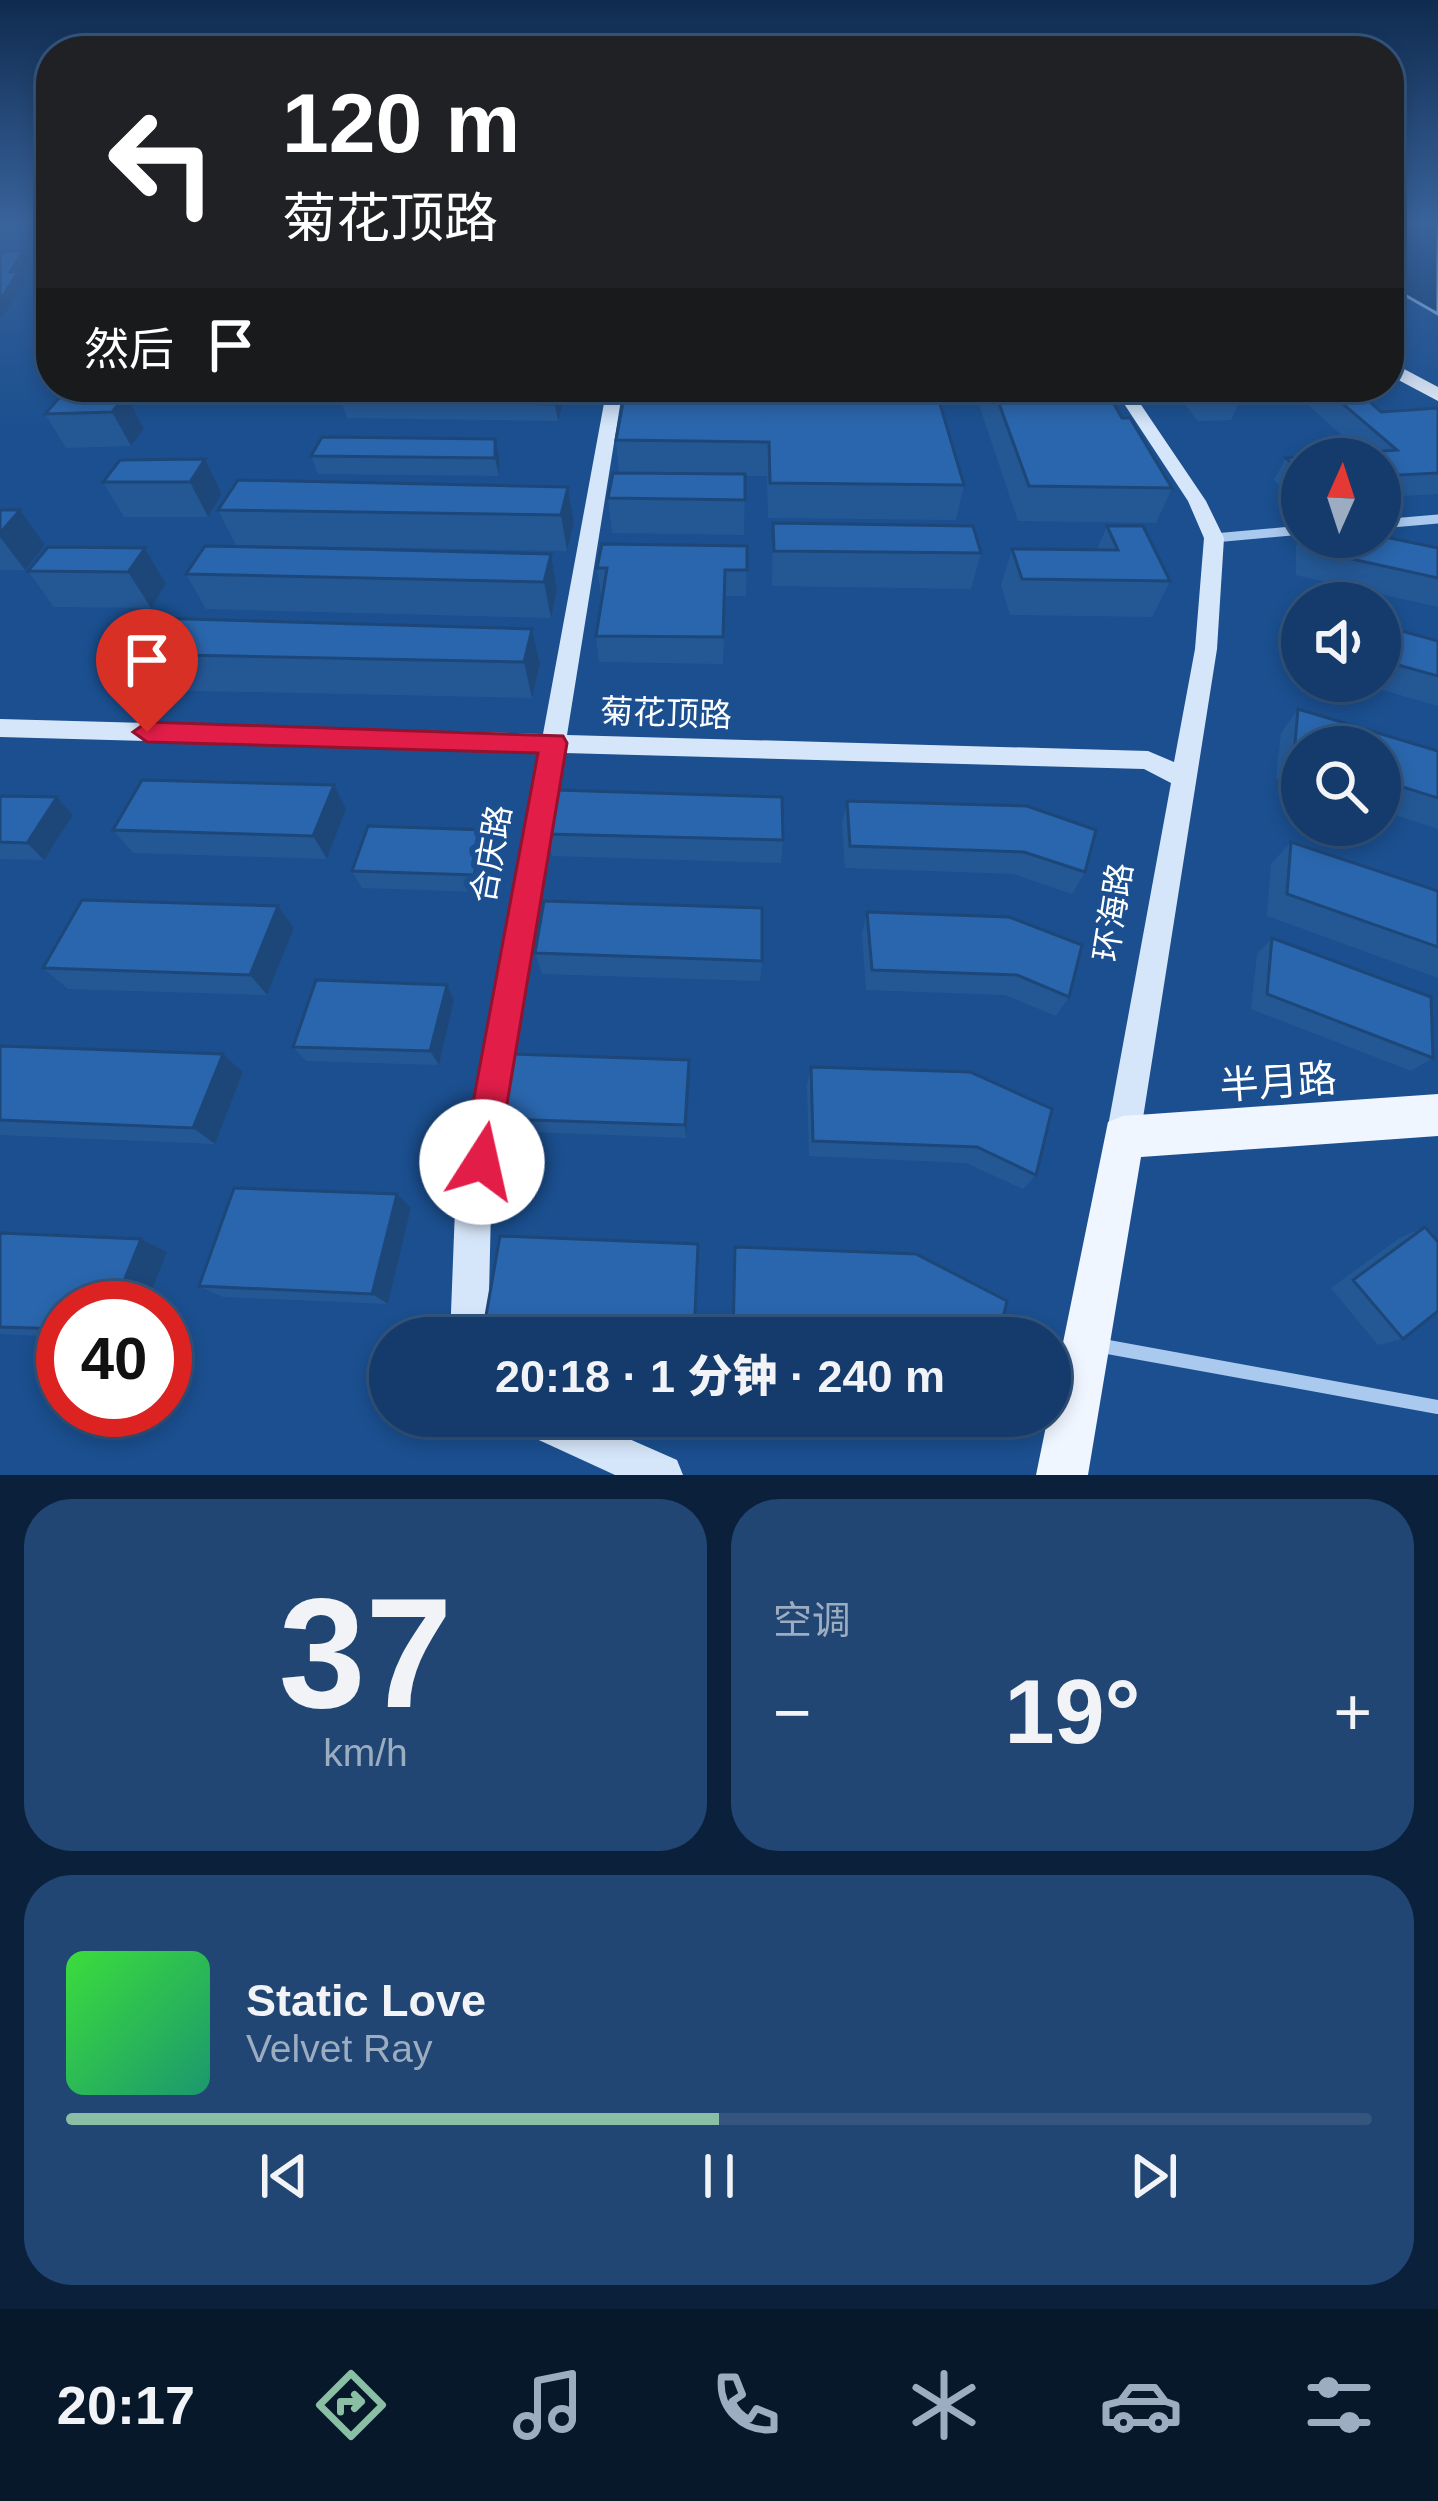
<!DOCTYPE html>
<html lang="zh">
<meta charset="utf-8">
<style>
body{margin:0;font-family:Arial,"Noto Sans SC",sans-serif;background:#214673;color:#f1f3f6;height:100vh;display:flex;flex-direction:column;font-size:45px;white-space:nowrap}
*{box-sizing:border-box;margin:0}
p{font-size:39px;color:#9dadc1}
.icon{flex:none;width:66px;height:66px;fill:none;stroke:currentColor;stroke-width:2;stroke-linecap:round;stroke-linejoin:round}
.map{position:relative;height:1475px;overflow:hidden}
.details{display:flex;flex-direction:column;gap:24px;padding:24px;background:#0b203b;flex:1}
.details>*{flex:none}
.banner{position:absolute;left:36px;top:36px;width:1368px;height:366px;border-radius:48px;box-shadow:0 6px 18px #0003,0 0 0 3px #33557e;background:#202124;color:#fff;overflow:hidden}
.needle{width:78px;rotate:3deg}
.controls{position:absolute;left:1281px;top:438px;display:grid;gap:24px}
.controls a{display:grid;place-items:center;width:120px;height:120px;border-radius:50%;background:#143b6b;box-shadow:0 6px 18px #0003,0 0 0 3px #33557e;font-size:60px}
.speed{position:absolute;left:36px;top:1281px;display:flex;gap:24px;font-size:60px;font-weight:700;text-align:center}
.speed>*{display:grid;place-content:center;width:156px;height:156px;border-radius:50%;background:#143b6b;box-shadow:0 6px 18px #0003,0 0 0 3px #33557e;line-height:1}
.speed .limit{border:18px solid #d22;background:#fff;color:#111}
.pin{position:absolute;display:grid;place-items:center;width:102px;height:102px;color:#fff;margin:-123px -51px;border-radius:50% 50% 50% 0;rotate:-45deg;box-shadow:0 0 12px #0007}
.pin .icon{rotate:45deg}
.me{position:absolute;width:132px;margin:-66px;rotate:10deg;stroke-linejoin:round;filter:drop-shadow(0 0 9px #0008)}
.turn{display:flex;align-items:center;gap:42px;height:252px;padding:0 48px;font-size:54px}
.turn .icon{width:156px;height:156px;stroke-width:2.5}
.turn b{display:block;font-size:84px;line-height:102px}
.then{display:flex;align-items:center;height:114px;padding:0 48px;background:#0003;gap:24px;font-size:45px}
.big{font-size:90px;font-weight:800;line-height:1.1}
.details .tile{flex:1;display:flex;flex-direction:column;justify-content:center;gap:18px;min-width:0;padding:0 42px;border-radius:48px;background:#214673}
.details .dial{align-items:center;gap:0}
.dial b{font-size:156px;line-height:1}
.song{display:flex;align-items:center;gap:36px}
.cover{width:144px;height:144px;border-radius:18px;background:linear-gradient(135deg,hsl(120 70% 55%),hsl(160 70% 35%))}
.played{height:12px;border-radius:6px;background:linear-gradient(90deg,#8abfa5 50%,#33557e 50%)}
.keys{display:flex;justify-content:space-around;direction:ltr}
.heat{display:flex;justify-content:space-between;align-items:center;font-size:66px;direction:ltr}
.details .tiles{flex:1;display:grid;gap:24px;grid-template-columns:1fr 1fr}
.tile:last-child{grid-column:span 2}
.trip{position:absolute;left:369px;top:1317px;width:702px;height:120px;border-radius:60px;background:#143b6b;box-shadow:0 6px 18px #0003,0 0 0 3px #33557e;font-weight:800;line-height:120px;text-align:center}
.dock{display:flex;height:192px;justify-content:space-around;align-items:center;background:#08182b;color:#9dadc1}
.dock .icon{width:84px;height:84px}
.dock .on{color:#8abfa5}
.dock b{font-size:54px;color:#f1f3f6}
.map>svg:first-child{display:block}
.water{fill:#123a6d;stroke:#9cc4f0;stroke-width:3}
.lines{fill:none;stroke-linecap:round;stroke-linejoin:round}
.lane{stroke:#a9c9ee;stroke-width:14}
.street{stroke:#a9c9ee;stroke-width:9}
.secondary{fill:#d6e6fa;fill-rule:evenodd}
.primary{fill:#f0f6ff;fill-rule:evenodd}
.wall{fill:#245895}
.shaded-wall{fill:#1d4779}
.building{fill:#2a66ad;stroke:#1d4779;stroke-width:3}
.route{fill:#e11d48;stroke:#92132f;stroke-width:3}
.labels{text-anchor:middle;dominant-baseline:central;stroke-width:12;stroke-linejoin:round;paint-order:stroke}
.street-label{font-size:33px;fill:#fff;stroke:#1b4f8f}
.near-street-label{font-size:39px;fill:#fff;stroke:#1b4f8f}
</style>
<div class="map">
<svg width="1438" height="1475" viewBox="0 0 1438 1475">
<rect width="100%" height="100%" fill="#1b4f8f"/>
<polygon class="water" points="1389,223 1438,223 1438,314 1389,286"/>
<g class="lines">
<polyline class="lane" points="1097,1345 1438,1407"/>
<g class="street">
<polyline points="1380,524 1438,519"/>
<polyline points="1214,538 1302,530"/>
</g>
<g class="secondary">
<polygon points="607,387 623,387 567,735 1148,751 1174,762 1195,649 1204,538 1188,501 1113,387 1129,387 1206,501 1224,538 1217,649 1140,1137 1135,1149 1123,1154 1111,1149 1106,1137 1171,783 1144,769 564,753 491,1209 488,1338 450,1338 455,1209 540,752 0,737 0,719 543,734"/>
<polygon points="511,1416 577,1416 677,1460 683,1475 615,1475 517,1430"/>
</g>
<g class="primary">
<polygon points="1389,361 1438,387 1438,401 1389,375"/>
<polygon points="1438,1094 1438,1136 1141,1157 1088,1475 1036,1475 1108,1122 1123,1116"/>
</g>
</g>
<g class="wall">
<polygon points="568,387 558,421 347,418 341,400"/>
<polygon points="626,387 964,485 956,520 768,518 767,476 745,476 744,535 612,533 608,498 619,473 616,440"/>
<polygon points="973,387 1104,387 1122,418 1172,488 1156,523 1018,521"/>
<polygon points="1171,387 1233,387 1241,397 1231,420 1198,421"/>
<polygon points="1312,387 1354,387 1381,412 1438,408 1438,494 1380,497 1380,459 1302,459 1302,501 1294,502 1274,480 1286,458 1361,453 1304,401"/>
<polygon points="126,395 144,429 131,446 66,448 45,414"/>
<polygon points="311,456 499,456 499,476 318,474"/>
<polygon points="205,459 222,494 208,517 124,517 103,482"/>
<polygon points="568,487 574,523 567,551 236,545 218,510"/>
<polygon points="0,510 20,510 45,545 25,570 0,570"/>
<polygon points="773,523 981,553 971,589 772,586"/>
<polygon points="1107,526 1170,581 1152,617 1010,615 1001,585 1012,549 1097,550"/>
<polygon points="1302,535 1302,537 1380,537 1438,548 1438,607 1296,575 1296,545"/>
<polygon points="747,546 746,596 725,596 723,664 599,662 596,636 602,594 601,594 597,568"/>
<polygon points="145,548 166,584 151,608 54,607 28,571"/>
<polygon points="551,554 557,590 551,618 206,609 186,574"/>
<polygon points="1302,611 1302,667 1286,663 1290,630"/>
<polygon points="1380,625 1438,641 1438,706 1351,681 1380,681"/>
<polygon points="532,629 540,664 532,698 154,690 129,654"/>
<polygon points="1298,709 1438,751 1438,829 1380,810 1380,747 1302,747 1302,786 1276,778 1281,733"/>
<polygon points="0,796 57,797 73,815 44,860 0,859"/>
<polygon points="847,801 1027,806 1085,872 1072,894 1013,874 845,868 842,824"/>
<polygon points="346,809 327,859 133,853 113,830"/>
<polygon points="546,834 783,840 781,863 552,856"/>
<polygon points="1291,842 1438,891 1438,978 1267,916 1271,864"/>
<polygon points="492,847 481,892 362,888 352,871"/>
<polygon points="278,906 294,928 267,995 68,989 43,968"/>
<polygon points="867,912 1069,997 1056,1016 1005,995 866,990 862,934"/>
<polygon points="1272,938 1433,1058 1411,1071 1251,1009 1257,954"/>
<polygon points="535,953 762,961 760,981 542,974"/>
<polygon points="447,985 454,1000 439,1065 306,1061 293,1047"/>
<polygon points="0,1046 223,1054 243,1072 215,1144 0,1135"/>
<polygon points="811,1067 1036,1175 1023,1189 966,1163 809,1156 807,1085"/>
<polygon points="690,1074 686,1138 508,1131 501,1119"/>
<polygon points="411,1208 388,1304 223,1297 199,1286"/>
<polygon points="1425,1227 1403,1339 1378,1345 1331,1288 1401,1237"/>
<polygon points="0,1233 167,1252 145,1308 63,1308 63,1337 0,1334"/>
<polygon points="699,1256 695,1338 495,1336 484,1327"/>
</g>
<g class="shaded-wall">
<polygon points="24,250 30,261 21,274 25,281 2,318 0,314 0,300 10,272"/>
<polygon points="560,387 568,387 558,421 555,404"/>
<polygon points="126,395 144,429 131,446 112,412"/>
<polygon points="495,439 499,456 499,476 495,458"/>
<polygon points="205,459 222,494 208,517 190,482"/>
<polygon points="568,487 574,523 567,551 561,515"/>
<polygon points="20,510 45,545 25,570 0,537 0,533"/>
<polygon points="145,548 166,584 151,608 128,572"/>
<polygon points="551,554 557,590 551,618 544,582"/>
<polygon points="532,629 540,664 532,698 524,662"/>
<polygon points="334,785 346,809 327,859 313,836"/>
<polygon points="57,797 73,815 44,860 27,843"/>
<polygon points="486,830 492,847 481,892 474,875"/>
<polygon points="278,906 294,928 267,995 250,975"/>
<polygon points="447,985 454,1000 439,1065 430,1051"/>
<polygon points="223,1054 243,1072 215,1144 193,1128"/>
<polygon points="689,1060 690,1074 686,1138 685,1125"/>
<polygon points="397,1194 411,1208 388,1304 372,1294"/>
<polygon points="141,1239 167,1252 145,1308 113,1308"/>
<polygon points="698,1244 699,1256 694,1338"/>
</g>
<g class="building">
<polygon points="24,250 10,272 19,271 0,300 0,252"/>
<polygon points="349,387 560,387 555,404 341,400"/>
<polygon points="626,387 935,387 964,485 770,483 769,442 616,440"/>
<polygon points="993,387 1104,387 1122,418 1130,418 1172,488 1029,486"/>
<polygon points="1199,387 1233,387 1241,397 1208,398"/>
<polygon points="1323,387 1354,387 1381,412 1438,408 1438,473 1380,476 1380,459 1302,459 1302,474 1286,458 1397,450"/>
<polygon points="126,395 112,412 45,414 60,397"/>
<polygon points="322,437 495,439 495,458 311,456"/>
<polygon points="205,459 190,482 103,482 120,460"/>
<polygon points="613,473 745,474 745,500 608,498"/>
<polygon points="238,480 568,487 561,515 218,510"/>
<polygon points="0,510 20,510 0,533"/>
<polygon points="773,523 973,526 981,553 774,551"/>
<polygon points="1107,526 1143,526 1170,581 1022,579 1012,549 1118,550"/>
<polygon points="1380,536 1438,548 1438,578 1311,550 1311,537"/>
<polygon points="602,544 747,546 747,570 725,570 723,637 596,636 607,568 597,568"/>
<polygon points="205,546 356,549 551,554 544,582 186,574"/>
<polygon points="48,547 145,548 128,572 28,571"/>
<polygon points="154,618 532,629 524,662 129,654"/>
<polygon points="1380,625 1438,641 1438,676 1380,660"/>
<polygon points="1298,709 1438,751 1438,798 1380,780 1380,747 1302,747 1302,756 1294,754"/>
<polygon points="142,780 334,785 313,836 113,830"/>
<polygon points="555,790 782,797 783,840 546,834"/>
<polygon points="0,796 57,797 27,843 0,842"/>
<polygon points="847,801 1027,806 1096,830 1085,872 1024,852 850,846"/>
<polygon points="368,826 486,830 474,875 352,871"/>
<polygon points="1291,842 1438,891 1438,947 1287,894"/>
<polygon points="82,900 278,906 250,975 43,968"/>
<polygon points="544,901 762,908 762,961 535,953"/>
<polygon points="867,912 1009,917 1082,945 1069,997 1017,975 872,970"/>
<polygon points="1272,938 1431,997 1433,1058 1267,994"/>
<polygon points="316,980 447,985 430,1051 293,1047"/>
<polygon points="0,1046 223,1054 193,1128 0,1120"/>
<polygon points="512,1054 689,1060 685,1125 501,1119"/>
<polygon points="811,1067 970,1072 1052,1109 1036,1175 977,1147 813,1141"/>
<polygon points="234,1188 397,1194 372,1294 199,1286"/>
<polygon points="1425,1227 1438,1242 1438,1311 1403,1339 1353,1280"/>
<polygon points="0,1233 141,1239 113,1308 63,1308 63,1329 0,1327"/>
<polygon points="500,1236 698,1244 694,1336 484,1327"/>
<polygon points="735,1247 916,1254 1007,1301 998,1338 733,1338"/>
</g>
<linearGradient id="sky" x2="0" y2="1"><stop stop-color="#0f2b4f"/><stop offset="0.52" stop-color="#39639b"/><stop offset="1" stop-color="#39639b" stop-opacity="0"/></linearGradient>
<rect width="1438" height="429" fill="url(#sky)"/>
<polygon class="route" points="147,722 563,736 567,743 495,1176 482,1181 468,1176 462,1162 538,753 147,742 133,732"/>
<g class="labels">
<g class="street-label">
<text transform="translate(666 713) rotate(2)">菊花顶路</text>
<text transform="translate(491 854) rotate(-80)">合庆路</text>
<text transform="translate(1113 912) rotate(-81)">环海路</text>
</g>
<g class="near-street-label">
<text transform="translate(1278 1082) rotate(-4)">半月路</text>
</g>
</g>
</svg>
<div class="controls">
<a><svg class="needle" viewBox="-14 -14 28 28"><path d="M0-13l5 13h-10z" fill="#e53935"/><path d="M0 13l5-13h-10z" fill="#9dadc1"/></svg></a>
<a><svg class="icon" aria-label="sound" viewBox="0 0 24 24"><path d="M4 9h4l5-4v14l-5-4H4zM17 9q2 3 0 6"/></svg></a>
<a><svg class="icon" aria-label="search" viewBox="0 0 24 24"><circle cx="10" cy="10" r="6"/><path d="M15 15l6 6"/></svg></a>
</div>
<div class="speed"><div class="limit">40</div></div>
<div class="pin" style="left:147px;top:732px;background:#d93025"><svg class="icon" aria-label="arrive" viewBox="0 0 24 24"><path d="M6 21V4h12l-3 4 3 4H6"/></svg></div>
<svg class="me" style="left:482px;top:1162px" viewBox="-20 -20 40 40"><circle r="19" fill="#fff"/><path d="M0-13L10 11 0 6-10 11z" fill="#e11d48"/></svg>
<div class="trip">20:18 · 1 分钟 · 240 m</div>
<div class="banner">
<div class="turn"><svg class="icon" aria-label="left" viewBox="0 0 24 24"><path d="M17 20v-9H6M10 6l-5 5 5 5"/></svg><div><b>120 m</b>菊花顶路</div></div>
<div class="then">然后<svg class="icon" aria-label="arrive" viewBox="0 0 24 24"><path d="M6 21V4h12l-3 4 3 4H6"/></svg></div>
</div>
</div>
<section class="details">
<div class="tiles">
<div class="tile dial"><b>37</b><p>km/h</p></div>
<div class="tile"><p>空调</p>
<div class="heat"><a>−</a><b class="big">19°</b><a>+</a></div>
</div>
<div class="tile">
<div class="song"><i class="cover"></i><div><b>Static Love</b><p>Velvet Ray</p></div></div>
<div class="played"></div>
<div class="keys"><svg class="icon" aria-label="previous" viewBox="0 0 24 24"><path d="M18 5L8 12l10 7zM5 5v14"/></svg><svg class="icon" aria-label="pause" viewBox="0 0 24 24"><path d="M8 5v14M16 5v14"/></svg><svg class="icon" aria-label="next" viewBox="0 0 24 24"><path d="M6 5l10 7-10 7zM19 5v14"/></svg></div>
</div>
</div>
</section>
<nav class="dock">
<b>20:17</b>
<svg class="icon on" aria-label="directions" viewBox="0 0 24 24"><path d="M12 3l9 9-9 9-9-9zM9 14v-3h6M13 9l2 2-2 2"/></svg>
<svg class="icon" aria-label="music" viewBox="0 0 24 24"><path d="M9 18V5l10-2v13"/><circle cx="6" cy="18" r="3"/><circle cx="16" cy="16" r="3"/></svg>
<svg class="icon" aria-label="phone" viewBox="0 0 24 24"><path d="M5 4h4l2 5-3 2q2 4 5 5l2-3 5 2v4C11 20 4 13 5 4z"/></svg>
<svg class="icon" aria-label="climate" viewBox="0 0 24 24"><path d="M12 3v18M4 7l16 10M4 17L20 7"/></svg>
<svg class="icon" aria-label="car" viewBox="0 0 24 24"><path d="M5 17H2v-5l4-1 3-4h7l3 4 3 1v5h-3M9 17h6M6 11h13"/><circle cx="7" cy="17" r="2"/><circle cx="17" cy="17" r="2"/></svg>
<svg class="icon" aria-label="filters" viewBox="0 0 24 24"><path d="M4 7h16M4 17h16"/><circle cx="9" cy="7" r="2"/><circle cx="15" cy="17" r="2"/></svg>
</nav>
